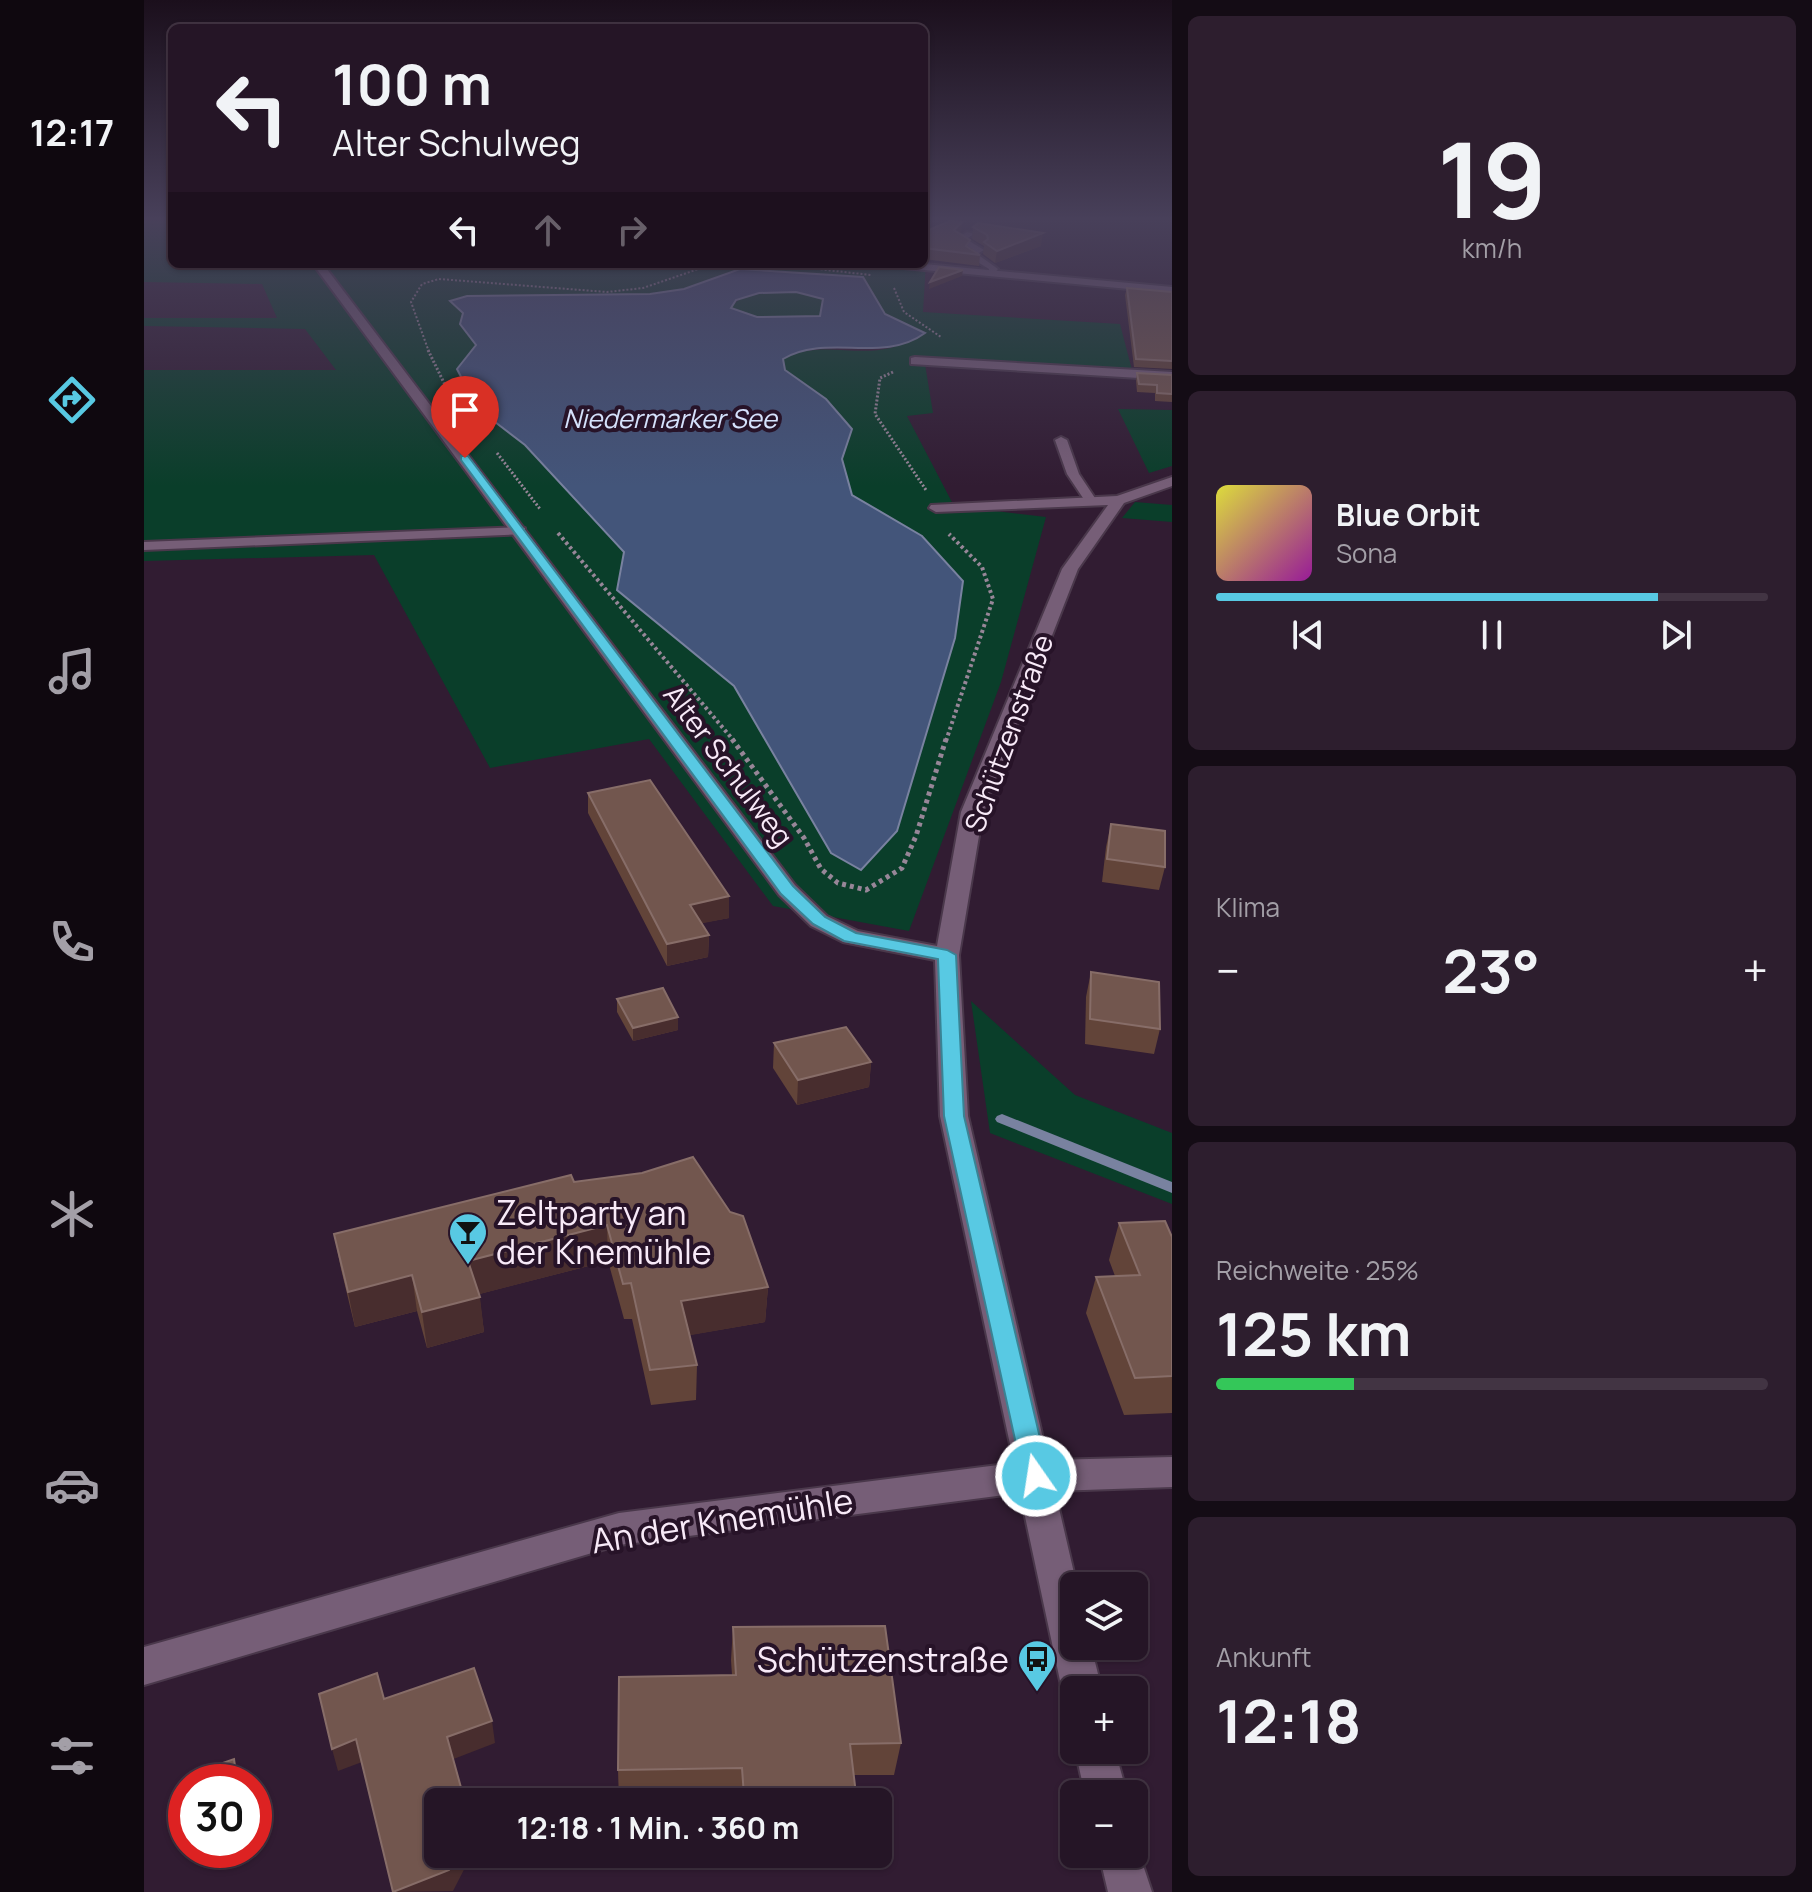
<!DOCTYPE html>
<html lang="de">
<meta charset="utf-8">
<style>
body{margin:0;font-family:Manrope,sans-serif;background:#2d1e2e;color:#f1f3f6;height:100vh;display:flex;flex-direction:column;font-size:30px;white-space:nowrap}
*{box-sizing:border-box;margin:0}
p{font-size:26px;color:#a39fa7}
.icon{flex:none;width:44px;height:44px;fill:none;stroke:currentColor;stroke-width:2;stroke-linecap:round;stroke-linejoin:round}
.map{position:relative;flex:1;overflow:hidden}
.drawer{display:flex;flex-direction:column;gap:16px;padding:16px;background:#140c15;width:640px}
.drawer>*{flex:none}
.top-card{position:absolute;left:24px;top:24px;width:760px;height:244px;border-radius:12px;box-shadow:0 2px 6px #0004,0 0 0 2px #423443;background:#251526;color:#f1f3f6;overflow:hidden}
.controls{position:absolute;left:916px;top:1572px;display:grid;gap:16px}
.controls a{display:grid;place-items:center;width:88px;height:88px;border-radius:12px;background:#251526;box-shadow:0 2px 6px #0004,0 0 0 2px #423443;font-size:40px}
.speed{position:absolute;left:24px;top:1764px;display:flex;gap:16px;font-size:40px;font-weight:700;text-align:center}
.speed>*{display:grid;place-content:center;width:104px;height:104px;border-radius:50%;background:#251526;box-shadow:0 2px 6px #0004,0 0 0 2px #423443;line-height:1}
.speed .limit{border:12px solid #d22;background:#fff;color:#111}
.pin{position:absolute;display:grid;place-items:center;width:68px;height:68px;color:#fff;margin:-82px -34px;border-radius:50% 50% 50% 0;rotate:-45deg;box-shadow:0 0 8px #0007}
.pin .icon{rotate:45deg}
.me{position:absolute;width:88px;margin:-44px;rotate:347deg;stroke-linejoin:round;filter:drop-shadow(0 0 6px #0008)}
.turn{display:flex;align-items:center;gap:28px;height:168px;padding:0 32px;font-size:36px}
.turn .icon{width:104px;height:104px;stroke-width:2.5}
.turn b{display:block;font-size:56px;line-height:68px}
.lanes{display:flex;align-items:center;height:76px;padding:0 32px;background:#0003;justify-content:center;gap:40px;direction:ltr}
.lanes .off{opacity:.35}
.big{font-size:60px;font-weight:700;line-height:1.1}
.drawer .widget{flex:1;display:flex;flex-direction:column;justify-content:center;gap:12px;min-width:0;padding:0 28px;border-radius:12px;background:#2d1e2e}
.drawer .dial{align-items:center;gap:0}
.dial b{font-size:104px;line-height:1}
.song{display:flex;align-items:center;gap:24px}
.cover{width:96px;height:96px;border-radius:12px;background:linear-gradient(135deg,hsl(60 70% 55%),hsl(300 70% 35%))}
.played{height:8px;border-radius:4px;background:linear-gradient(90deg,#58c9e3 80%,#423443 80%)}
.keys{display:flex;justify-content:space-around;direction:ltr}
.heat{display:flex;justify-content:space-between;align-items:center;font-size:44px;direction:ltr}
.charge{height:12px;border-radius:6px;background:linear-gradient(90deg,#34c759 25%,#423443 0)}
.trip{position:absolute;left:280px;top:1788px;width:468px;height:80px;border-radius:12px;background:#251526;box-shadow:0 2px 6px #0004,0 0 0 2px #423443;font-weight:700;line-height:80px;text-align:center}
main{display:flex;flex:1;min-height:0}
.tabs{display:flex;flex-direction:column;width:144px;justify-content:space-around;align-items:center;background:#0f080f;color:#a39fa7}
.tabs .icon{width:56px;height:56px}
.tabs .on{color:#58c9e3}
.tabs b{font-size:36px;color:#f1f3f6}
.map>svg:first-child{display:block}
.green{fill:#0a3e2a;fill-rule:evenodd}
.water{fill:#43557a;stroke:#7982a0;stroke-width:2;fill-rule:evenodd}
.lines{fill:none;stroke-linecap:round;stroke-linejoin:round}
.stream{fill:#7982a0;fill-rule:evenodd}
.lane-casing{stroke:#4a384b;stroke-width:4}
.street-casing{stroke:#4a384b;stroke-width:4}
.path-far3{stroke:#978698;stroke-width:2;stroke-dasharray:2 2;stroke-linecap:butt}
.path-far2{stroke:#978698;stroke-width:3;stroke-dasharray:2 2;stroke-linecap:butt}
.path-far1{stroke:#978698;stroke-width:4;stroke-dasharray:3 3;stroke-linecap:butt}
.path{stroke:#978698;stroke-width:5;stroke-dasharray:4 4;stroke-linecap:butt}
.lane{fill:#765e77;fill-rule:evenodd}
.street{fill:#765e77;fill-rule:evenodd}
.wall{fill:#624439}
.shaded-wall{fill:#482d2e}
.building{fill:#72564e;stroke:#876d68;stroke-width:2}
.route{fill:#58c9e3;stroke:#398394;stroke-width:2}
.labels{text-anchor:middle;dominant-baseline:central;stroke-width:8;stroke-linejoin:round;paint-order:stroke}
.far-water-label{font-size:26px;font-style:italic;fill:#d5e2fc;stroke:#271328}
.street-label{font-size:28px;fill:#f8eaf8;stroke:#271328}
.near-poi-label{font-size:34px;fill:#f8eaf8;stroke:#271328;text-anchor:start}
.near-street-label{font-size:34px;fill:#f8eaf8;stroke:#271328}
</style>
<main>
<nav class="tabs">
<b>12:17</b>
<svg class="icon on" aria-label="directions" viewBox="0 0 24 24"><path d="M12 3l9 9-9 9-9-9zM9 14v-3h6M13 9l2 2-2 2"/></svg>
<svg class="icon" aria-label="music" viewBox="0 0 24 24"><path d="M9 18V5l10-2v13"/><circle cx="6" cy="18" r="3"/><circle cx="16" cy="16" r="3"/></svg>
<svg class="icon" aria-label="phone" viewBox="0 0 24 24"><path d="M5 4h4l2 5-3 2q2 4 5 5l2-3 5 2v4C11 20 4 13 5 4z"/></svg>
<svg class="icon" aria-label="climate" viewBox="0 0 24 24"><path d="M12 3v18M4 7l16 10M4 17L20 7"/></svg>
<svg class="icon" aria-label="car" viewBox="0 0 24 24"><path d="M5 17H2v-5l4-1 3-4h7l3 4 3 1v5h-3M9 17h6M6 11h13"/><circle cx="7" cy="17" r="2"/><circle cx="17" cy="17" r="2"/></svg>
<svg class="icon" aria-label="filters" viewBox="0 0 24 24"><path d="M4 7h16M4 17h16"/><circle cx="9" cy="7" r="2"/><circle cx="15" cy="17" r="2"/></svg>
</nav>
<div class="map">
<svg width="1028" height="1892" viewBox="0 0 1028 1892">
<rect width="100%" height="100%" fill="#311c32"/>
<g class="green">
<path d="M0,221H28V264L782,262L779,312L976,324L988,370L780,358L789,413L763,416L810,506L902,517L857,682L765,931L629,906L505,739L346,768L230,555L0,561V370H192L161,329L0,326V318H133L118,284L0,282ZM596,269L719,277L741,315L781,332C770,337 757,345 746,348C711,357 673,340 639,359L641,370L682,399L708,495L778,536L687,853L590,686L473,590L480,552L381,445L333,408L332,345L316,324L319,313L372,295L506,294L540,289Z"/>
<path d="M652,292L679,299L676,317H613L587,308C599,288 632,292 652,292Z"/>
<polygon points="974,409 1028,410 1028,466 1005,473"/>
<polygon points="991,502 1028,505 1028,522 978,518"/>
<polygon points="827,1001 931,1095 1028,1133 1028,1204 846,1133"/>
</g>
<path class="water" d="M596,269L719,277L741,314L781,333C739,364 682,333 639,359L641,370L682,399L708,429L698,459L708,495L778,536L819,581L811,638L753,831L717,870L687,853L590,686L473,590L480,552L381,445L333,408L313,369L332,345L316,324L319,313L306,301L323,296L506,294L540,289ZM652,292L679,299L676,316L613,317L587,308L592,300L615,293Z"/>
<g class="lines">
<polygon class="stream" points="858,1114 1028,1182 1028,1193 853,1122 851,1119 853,1116"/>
<g class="lane-casing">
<g id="lane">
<polygon points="823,232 830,234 822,239 840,250 833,254 854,269 849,275 843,275 845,269 824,256 830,250 812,239"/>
<polygon points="917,437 923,440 935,474 953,501 951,504 943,504 923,474 911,440"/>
<polygon points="376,527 381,528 381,534 0,550 0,542"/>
</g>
</g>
<g class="street-casing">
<g id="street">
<polygon points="169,264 179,264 651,885 683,916 714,931 793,946 817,812 918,569 964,505 792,512 785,508 787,505 973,496 1028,477 1028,486 980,503 934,569 839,812 815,955 824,1116 904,1460 1028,1457 1028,1487 911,1491 933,1586 930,1586 930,1646 947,1646 958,1690 930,1690 930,1706 924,1704 918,1690 876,1493 475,1545 0,1685 0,1647 475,1513 870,1463 796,1116 791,960 699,942 667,926 635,895"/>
<polygon points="744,264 780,264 1028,287 1028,293 749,267"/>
<polygon points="771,357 1028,372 1028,380 767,364 767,358"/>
<polygon points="931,1750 971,1750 983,1794 941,1794"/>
<polygon points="990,1838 1008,1892 964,1892 955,1854 990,1854"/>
</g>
</g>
<g class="path-far3">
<polyline points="629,264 727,275"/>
<polyline points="750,288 760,312 797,337"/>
<polyline points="285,352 267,302 278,284 295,279 463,292 499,288 569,264"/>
</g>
<g class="path-far2">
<polyline points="284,350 303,389"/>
<polyline points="749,372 736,378 731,414 782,490"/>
<polyline points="353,453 396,509"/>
</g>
<g class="path-far1">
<polyline points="414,533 590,741"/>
<polyline points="802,741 849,599 838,567 805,534"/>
</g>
<polyline class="path" points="588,739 660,838 677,869 694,883 722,890 758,868 772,836 802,739"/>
<use href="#lane" class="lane"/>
<use href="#street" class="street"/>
</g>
<g class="wall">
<polygon points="829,227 897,246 851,263 839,254 840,246 828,239"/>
<polygon points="780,232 817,232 816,233 825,248 836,255 835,266 780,259"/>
<polygon points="983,288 1028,292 1028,369 990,367 981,295"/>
<polygon points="993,373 1028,375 1028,402 1011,401 1011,393 993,392 992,381"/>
<polygon points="444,793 585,896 585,918 557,923 565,935 564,957 523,966 444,813"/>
<polygon points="967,824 1021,867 1015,890 958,882 962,847"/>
<polygon points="947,972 1016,1029 1010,1054 941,1044 942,997"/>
<polygon points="473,999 534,1017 534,1030 489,1041 473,1012"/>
<polygon points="630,1043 727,1062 725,1087 653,1105 629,1068"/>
<polygon points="430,1182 624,1287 621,1322 545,1335 553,1365 552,1400 507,1405 488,1319 480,1319 464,1261 335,1294 340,1332 283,1348 273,1311 211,1327 197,1269 190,1234"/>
<polygon points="975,1223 1028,1237 1028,1413 980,1415 942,1313 952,1277 971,1276 965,1260"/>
<polygon points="589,1627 757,1743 750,1775 709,1775 712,1794 710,1802 596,1802 596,1800 475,1801 474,1770 588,1675 587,1660"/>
</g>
<g class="shaded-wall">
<polygon points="818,222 817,232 809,240 810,230"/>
<polygon points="899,233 897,246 851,263 853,251"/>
<polygon points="819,270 818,276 785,289 786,282"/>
<polygon points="585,896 585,918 545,926 546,905"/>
<polygon points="565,935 564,957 523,966 523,944"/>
<polygon points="534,1017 534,1030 489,1041 489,1028"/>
<polygon points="727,1062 725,1087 653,1105 654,1080"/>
<polygon points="463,1225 464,1261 328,1296 324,1261"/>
<polygon points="268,1275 273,1311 211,1327 204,1292"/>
<polygon points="624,1287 621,1322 536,1337 537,1301"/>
<polygon points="336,1297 340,1332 283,1348 278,1312"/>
<polygon points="348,1721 351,1743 307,1760 303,1737"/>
<polygon points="212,1739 218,1762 194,1771 188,1749"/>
<polygon points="90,1759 95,1772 96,1782 93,1782"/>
<polygon points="313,1854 328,1854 309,1891 250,1892"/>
</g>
<g class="building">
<polygon points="806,221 818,222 810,230 826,240 822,246 836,255 780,248 780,232"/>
<polygon points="834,223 899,233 853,251 840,242 844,239 843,235 829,227"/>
<polygon points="795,267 819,270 786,282"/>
<polygon points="983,288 1028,292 1028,361 992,359"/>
<polygon points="993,373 1028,375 1028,394 1013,393 1013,385 995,384"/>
<polygon points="506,780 585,896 546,905 565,935 523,944 444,793"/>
<polygon points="967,824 1021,831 1021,867 963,859"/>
<polygon points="947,972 1015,982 1016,1029 946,1019"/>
<polygon points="519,988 534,1017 489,1028 473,999"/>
<polygon points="702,1027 727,1062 654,1080 630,1043"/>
<polygon points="549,1157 586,1212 599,1216 624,1287 537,1301 553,1365 506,1370 487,1283 479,1284 463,1225 324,1261 336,1297 278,1312 268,1275 204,1292 190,1234 427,1175 430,1182 498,1173"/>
<polygon points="1021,1221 1028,1237 1028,1376 991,1378 952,1277 996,1275 975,1223"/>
<polygon points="741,1626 757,1743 706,1744 712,1794 600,1796 598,1768 474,1770 475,1677 592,1675 589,1627"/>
<polygon points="330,1668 348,1721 303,1737 321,1802 294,1802 294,1854 313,1854 305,1870 249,1892 212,1739 188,1749 175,1694 233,1673 240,1699"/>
<polygon points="90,1759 93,1782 60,1782 59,1770"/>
</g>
<linearGradient id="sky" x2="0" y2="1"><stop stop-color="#1b0f1c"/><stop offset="0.45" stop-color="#48405a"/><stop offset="1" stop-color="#48405a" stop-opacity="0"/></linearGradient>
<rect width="1028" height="486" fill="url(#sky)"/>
<polygon class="route" points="317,456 324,456 649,886 681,917 712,933 803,950 812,955 820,1116 905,1476 901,1484 892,1488 883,1484 879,1476 800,1116 794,959 700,941 669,924 637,894 317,460"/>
<defs>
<g id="bar-pin" transform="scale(2)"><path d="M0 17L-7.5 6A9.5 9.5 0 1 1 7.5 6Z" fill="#58c9e3" stroke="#271328"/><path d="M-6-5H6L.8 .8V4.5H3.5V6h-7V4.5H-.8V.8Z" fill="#111"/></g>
<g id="bus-pin" transform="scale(2)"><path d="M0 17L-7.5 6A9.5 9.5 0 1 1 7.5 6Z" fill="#58c9e3" stroke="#271328"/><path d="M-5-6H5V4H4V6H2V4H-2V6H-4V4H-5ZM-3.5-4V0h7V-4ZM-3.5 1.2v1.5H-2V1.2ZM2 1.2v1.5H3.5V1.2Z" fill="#111"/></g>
</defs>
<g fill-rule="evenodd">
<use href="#bar-pin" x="324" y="1232"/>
<use href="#bus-pin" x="893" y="1659"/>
</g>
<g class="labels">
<g class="far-water-label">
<text x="526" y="418">Niedermarker See</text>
</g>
<g class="street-label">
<text transform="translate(864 733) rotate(-70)">Schützenstraße</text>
<text transform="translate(585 765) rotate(53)">Alter Schulweg</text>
</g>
<g class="near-poi-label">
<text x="352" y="1212">Zeltparty an<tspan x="352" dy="39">der Knemühle</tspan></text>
<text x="865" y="1659" text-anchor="end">Schützenstraße</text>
</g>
<g class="near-street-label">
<text transform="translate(578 1520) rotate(-9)">An der Knemühle</text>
</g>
</g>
</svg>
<div class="controls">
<a><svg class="icon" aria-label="layers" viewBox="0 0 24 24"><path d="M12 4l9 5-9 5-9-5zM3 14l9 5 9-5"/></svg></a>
<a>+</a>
<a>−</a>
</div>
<div class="speed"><div class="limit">30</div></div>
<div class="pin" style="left:321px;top:458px;background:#d93025"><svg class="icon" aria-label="arrive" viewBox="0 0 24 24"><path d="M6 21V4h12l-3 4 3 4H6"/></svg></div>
<svg class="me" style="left:892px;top:1476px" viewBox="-20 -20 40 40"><circle r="17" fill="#58c9e3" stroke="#fff" stroke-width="3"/><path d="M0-11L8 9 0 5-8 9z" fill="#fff"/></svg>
<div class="trip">12:18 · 1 Min. · 360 m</div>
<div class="top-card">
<div class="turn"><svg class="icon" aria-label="left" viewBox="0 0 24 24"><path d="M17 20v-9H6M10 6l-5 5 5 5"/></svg><div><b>100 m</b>Alter Schulweg</div></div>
<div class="lanes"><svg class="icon" aria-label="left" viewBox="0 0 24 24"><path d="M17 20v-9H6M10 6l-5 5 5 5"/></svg><svg class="icon off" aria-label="ahead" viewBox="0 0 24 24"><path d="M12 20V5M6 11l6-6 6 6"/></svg><svg class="icon off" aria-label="right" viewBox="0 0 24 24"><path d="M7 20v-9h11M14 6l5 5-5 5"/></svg></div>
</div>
</div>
<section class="drawer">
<div class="widget dial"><b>19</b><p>km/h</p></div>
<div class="widget">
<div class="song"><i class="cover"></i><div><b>Blue Orbit</b><p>Sona</p></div></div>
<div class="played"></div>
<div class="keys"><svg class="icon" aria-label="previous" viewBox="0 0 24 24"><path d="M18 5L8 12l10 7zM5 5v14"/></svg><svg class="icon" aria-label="pause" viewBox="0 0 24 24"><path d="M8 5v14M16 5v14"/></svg><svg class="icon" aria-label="next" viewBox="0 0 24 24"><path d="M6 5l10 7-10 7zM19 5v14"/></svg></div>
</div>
<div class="widget"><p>Klima</p>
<div class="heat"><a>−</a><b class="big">23°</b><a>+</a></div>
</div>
<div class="widget"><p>Reichweite · 25%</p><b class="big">125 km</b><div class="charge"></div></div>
<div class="widget"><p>Ankunft</p><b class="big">12:18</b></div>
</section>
</main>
